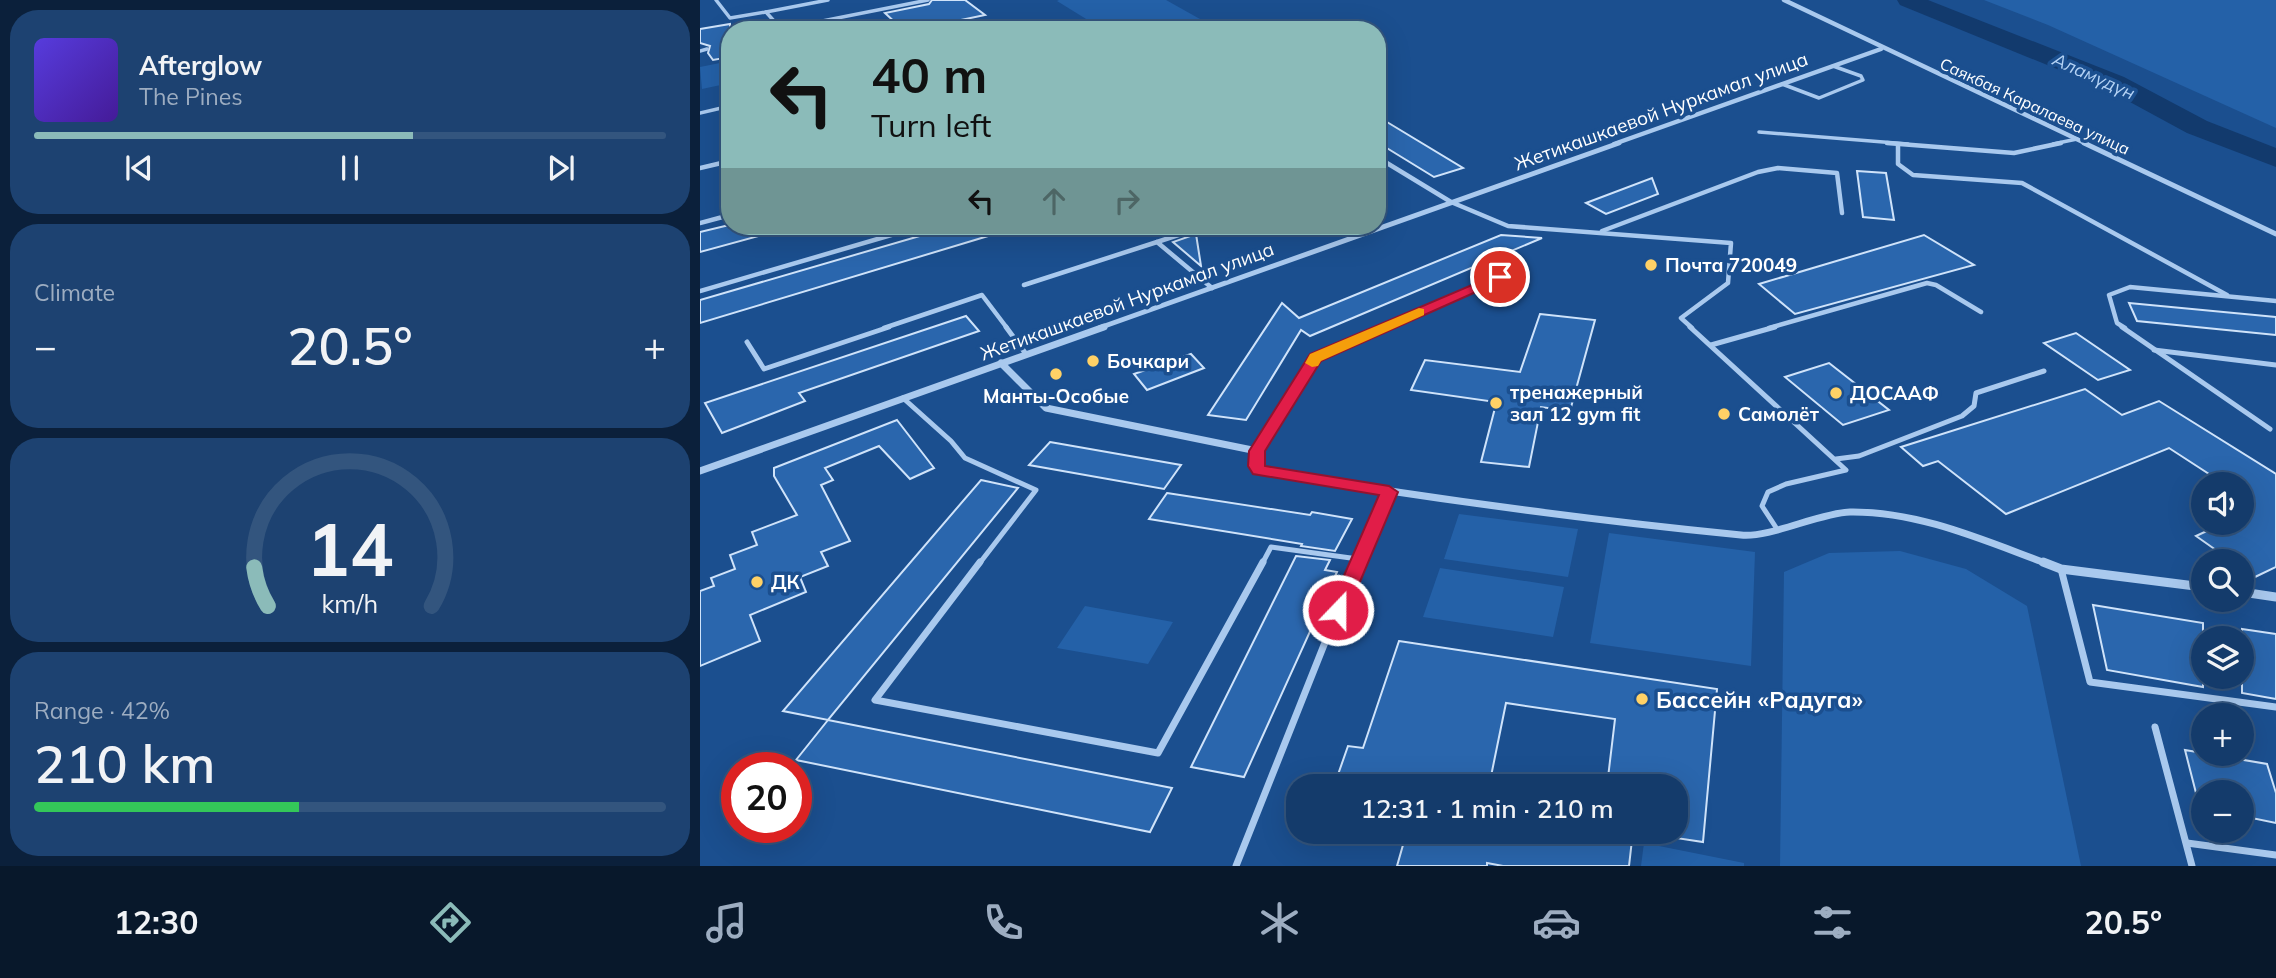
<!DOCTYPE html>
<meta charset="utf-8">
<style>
body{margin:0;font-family:Mulish,sans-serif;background:#1d4271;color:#f1f3f6;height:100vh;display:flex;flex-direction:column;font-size:26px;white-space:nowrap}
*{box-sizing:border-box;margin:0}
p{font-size:23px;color:#9dadc1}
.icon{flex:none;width:38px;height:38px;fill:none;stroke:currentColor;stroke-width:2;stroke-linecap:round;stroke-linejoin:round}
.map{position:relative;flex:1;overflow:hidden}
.sheet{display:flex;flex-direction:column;gap:10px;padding:10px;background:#0b203b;width:700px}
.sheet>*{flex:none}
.hud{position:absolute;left:21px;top:21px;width:665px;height:214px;border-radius:28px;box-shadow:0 7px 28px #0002,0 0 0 2px #33557e;background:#8bbbb9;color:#111;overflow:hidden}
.fabs{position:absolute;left:1491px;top:472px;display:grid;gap:14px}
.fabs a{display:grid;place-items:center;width:63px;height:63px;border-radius:50%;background:#143b6b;box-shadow:0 7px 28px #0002,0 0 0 2px #33557e;font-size:35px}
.speed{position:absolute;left:21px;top:752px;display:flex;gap:14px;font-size:35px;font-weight:700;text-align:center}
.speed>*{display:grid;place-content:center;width:91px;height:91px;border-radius:50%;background:#143b6b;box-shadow:0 7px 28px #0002,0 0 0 2px #33557e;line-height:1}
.speed .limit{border:10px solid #d22;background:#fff;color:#111}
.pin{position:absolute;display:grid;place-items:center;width:60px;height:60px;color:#fff;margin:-30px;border:4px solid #fff;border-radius:50%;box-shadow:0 2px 7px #0007}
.me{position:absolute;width:77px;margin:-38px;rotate:22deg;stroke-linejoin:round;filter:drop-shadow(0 0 5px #0008)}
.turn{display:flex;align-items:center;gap:24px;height:147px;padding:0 35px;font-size:32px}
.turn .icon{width:91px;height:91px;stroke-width:2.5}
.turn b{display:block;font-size:49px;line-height:60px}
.lanes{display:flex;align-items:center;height:66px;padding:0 35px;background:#0003;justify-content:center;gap:35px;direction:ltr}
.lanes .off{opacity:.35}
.big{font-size:52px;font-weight:600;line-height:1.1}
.sheet .card{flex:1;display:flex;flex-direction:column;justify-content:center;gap:10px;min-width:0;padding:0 24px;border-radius:28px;background:#1d4271}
.sheet .dial{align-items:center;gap:0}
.dial svg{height:182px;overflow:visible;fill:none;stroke:#33557e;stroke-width:7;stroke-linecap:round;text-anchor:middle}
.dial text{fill:#f1f3f6;stroke:none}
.song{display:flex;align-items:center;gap:21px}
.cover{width:84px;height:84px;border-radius:10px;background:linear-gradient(135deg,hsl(250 70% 55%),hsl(260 70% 35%))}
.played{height:7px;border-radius:4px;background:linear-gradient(90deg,#8bbbb9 60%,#33557e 60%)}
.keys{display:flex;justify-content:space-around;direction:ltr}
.heat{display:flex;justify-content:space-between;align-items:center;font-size:38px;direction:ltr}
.charge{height:10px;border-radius:5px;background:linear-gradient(90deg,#34c759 42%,#33557e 0)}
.trip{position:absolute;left:586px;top:774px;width:402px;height:70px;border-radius:28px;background:#143b6b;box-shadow:0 7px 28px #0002,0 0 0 2px #33557e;font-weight:600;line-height:70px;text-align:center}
.menu{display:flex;height:112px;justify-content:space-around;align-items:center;background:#08182b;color:#9dadc1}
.menu .icon{width:49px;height:49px}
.menu .current{color:#8bbbb9}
.menu b{font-size:32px;color:#f1f3f6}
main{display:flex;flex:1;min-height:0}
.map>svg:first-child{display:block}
.green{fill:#2461a8}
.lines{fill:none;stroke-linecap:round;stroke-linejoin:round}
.river{fill:#123a6d;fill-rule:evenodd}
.building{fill:#2a66ad;stroke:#cfe3fa;stroke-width:2}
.lane-far3{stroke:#a9c9ee;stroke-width:3.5}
.lane-far2{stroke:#a9c9ee;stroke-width:4.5}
.lane-far1{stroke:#a9c9ee;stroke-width:5}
.lane{stroke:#a9c9ee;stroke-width:7}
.street-far3{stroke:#a9c9ee;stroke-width:4.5}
.street-far2{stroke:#a9c9ee;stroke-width:5}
.street-far1{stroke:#a9c9ee;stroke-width:7}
.street{stroke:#a9c9ee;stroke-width:9}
.route{fill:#e11d48;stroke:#92132f;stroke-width:2}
.slow{fill:#f59e0b}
.poi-dot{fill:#ffd166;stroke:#1b4f8f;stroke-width:2.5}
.labels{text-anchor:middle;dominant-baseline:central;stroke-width:7;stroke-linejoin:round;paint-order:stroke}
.far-street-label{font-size:16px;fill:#fff;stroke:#1b4f8f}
.far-water-label{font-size:18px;font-style:italic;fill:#b5d3f5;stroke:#1b4f8f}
.street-label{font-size:19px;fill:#fff;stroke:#1b4f8f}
.poi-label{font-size:19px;font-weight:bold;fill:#fff;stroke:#1b4f8f;text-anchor:start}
.near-poi-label{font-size:23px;font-weight:bold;fill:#fff;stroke:#1b4f8f;text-anchor:start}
</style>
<main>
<section class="sheet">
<div class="card">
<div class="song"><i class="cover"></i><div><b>Afterglow</b><p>The Pines</p></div></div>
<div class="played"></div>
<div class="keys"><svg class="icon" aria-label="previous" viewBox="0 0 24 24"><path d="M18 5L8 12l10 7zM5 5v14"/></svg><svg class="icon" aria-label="pause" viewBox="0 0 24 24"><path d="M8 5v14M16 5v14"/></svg><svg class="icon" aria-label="next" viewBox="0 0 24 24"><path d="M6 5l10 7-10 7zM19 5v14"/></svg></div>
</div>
<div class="card"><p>Climate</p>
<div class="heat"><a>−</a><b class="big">20.5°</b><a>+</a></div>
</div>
<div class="card dial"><svg viewBox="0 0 100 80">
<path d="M14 69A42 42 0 1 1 86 69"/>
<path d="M14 69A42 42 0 0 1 8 52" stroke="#8bbbb9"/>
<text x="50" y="56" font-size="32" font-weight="700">14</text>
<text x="50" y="72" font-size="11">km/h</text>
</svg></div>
<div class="card"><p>Range · 42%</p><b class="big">210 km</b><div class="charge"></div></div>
</section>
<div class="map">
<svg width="1576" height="866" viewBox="0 0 1576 866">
<rect width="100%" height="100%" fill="#1b4f8f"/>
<g class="green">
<polygon points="359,0 466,0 516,28 404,30 357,1"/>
<polygon points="1284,0 1576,0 1576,128 1348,25"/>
<polygon points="30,61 30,83 2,89 0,67"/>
<polygon points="759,514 878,529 868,577 744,559"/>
<polygon points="909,533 1055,552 1051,666 890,643"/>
<polygon points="1200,551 1266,569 1327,606 1381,866 1080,866 1084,572 1129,553"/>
<polygon points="740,568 864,587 853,637 723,617"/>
<polygon points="385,606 473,622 448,664 357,648"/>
<polygon points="944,843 1044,863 1044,866 941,866"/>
</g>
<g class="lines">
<polygon class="river" points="1197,0 1228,0 1424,77 1507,121 1576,148 1576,167 1487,133 1406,89 1200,5"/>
</g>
<g class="building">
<polygon points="232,0 265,0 285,15 261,20 266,23 235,30 218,30 212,24 200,27 185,13 229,4"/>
<polygon points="30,24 30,57 13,60 8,53 10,46 0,43 0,29"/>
<polygon points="677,116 763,168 734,177 677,142"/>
<polygon points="1157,171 1186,173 1194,220 1163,217"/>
<polygon points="952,178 958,194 906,214 886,203"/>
<polygon points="25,226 72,226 73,232 0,252 0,232"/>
<polygon points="254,226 307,226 308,230 0,323 0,300"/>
<polygon points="496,234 501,266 473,242"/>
<polygon points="801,235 842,238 610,336 601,330 546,420 508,415 582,303 599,318"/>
<polygon points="1224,235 1274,265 1095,314 1059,284"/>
<polygon points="1429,303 1576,317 1576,335 1437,321"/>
<polygon points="840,314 895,320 870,411 841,407 829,467 781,462 796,404 789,403 789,401 711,390 725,360 820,372"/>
<polygon points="266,316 279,331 99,393 105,401 22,433 5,403"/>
<polygon points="1376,333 1430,370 1398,380 1344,343"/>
<polygon points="491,354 504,368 447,390 434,374"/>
<polygon points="1129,363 1189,410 1143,425 1085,377"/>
<polygon points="1385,389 1422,415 1459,401 1576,474 1576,567 1555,577 1542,568 1542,562 1533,562 1496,536 1524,523 1542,523 1542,485 1526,485 1469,448 1306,514 1238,461 1223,466 1201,447"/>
<polygon points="197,420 234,468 210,479 179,446 125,468 133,480 121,485 150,541 121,552 128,566 100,577 106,592 50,615 60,641 0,666 0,591 14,586 11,578 35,569 30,555 57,545 52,532 97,515 74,476 74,468"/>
<polygon points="350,442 481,465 464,489 329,465"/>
<polygon points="281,480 318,488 128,720 83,711"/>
<polygon points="467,493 610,515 612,512 652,519 635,551 601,546 602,544 449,519"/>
<polygon points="596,556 630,560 625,570 637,572 544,777 491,767"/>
<polygon points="1393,605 1503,623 1503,687 1407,670"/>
<polygon points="1542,629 1576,634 1576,699 1542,693"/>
<polygon points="699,641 1017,689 1003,842 976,838 976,786 907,786 915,719 806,703 789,786 634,786 648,746 663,748"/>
<polygon points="128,720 472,788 450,832 96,760"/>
<polygon points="1485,750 1567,764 1576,793 1576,823 1542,816 1542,793 1496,793"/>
<polygon points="707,831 933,831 929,866 803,866 787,863 787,866 697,866"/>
</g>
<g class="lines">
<g class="lane-far3">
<polyline points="16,0 30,18 66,12 82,30"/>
<polyline points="66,12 128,0"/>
<polyline points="82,29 228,0"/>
<polyline points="0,51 7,49"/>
<polyline points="1082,84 1119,98 1163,80 1161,76 1133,66"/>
<polyline points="0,113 30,106"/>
<polyline points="1059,132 1208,144"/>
<polyline points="1353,144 1377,139"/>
</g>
<g class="lane-far2">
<polyline points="1187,143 1314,153 1361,143"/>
<polyline points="1198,145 1198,164 1213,175 1322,183 1527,295"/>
<polyline points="677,157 751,202 808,226 1031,243 1028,283 981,318 992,328"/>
<polyline points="0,168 30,161"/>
<polyline points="0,223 30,215"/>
<polyline points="902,231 1058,172 1078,168 1137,173 1142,213"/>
<polyline points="457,242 506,226"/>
<polyline points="324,285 457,242 512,288"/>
<polyline points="0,291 222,226"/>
<polyline points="184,328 282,295 307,328"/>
<polyline points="684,328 800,277"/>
<polyline points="1069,328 1227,283 1236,285 1281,312"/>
<polyline points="1425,328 1417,323 1409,295 1430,287 1576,301"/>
</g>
<g class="lane-far1">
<polyline points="306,327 326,354"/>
<polyline points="990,327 1146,470 1086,484 1068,492 1062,506 1077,529"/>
<polyline points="1422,327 1570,429"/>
<polyline points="47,342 64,369 189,327"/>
<polyline points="1011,345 1075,327"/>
<polyline points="1454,350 1576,365"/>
<polyline points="203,398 251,441 265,458 336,490 279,564"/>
<polyline points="557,451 616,358 688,327"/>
<polyline points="1136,459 1159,456 1262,416 1274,406 1276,393 1344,371"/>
<polyline points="562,564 571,547 658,559 689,492"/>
<polyline points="656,564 658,559"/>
</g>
<g class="lane">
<polyline points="280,562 175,700 458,753 563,562"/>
<polyline points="1361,569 1390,682 1576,707"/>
<polyline points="1455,727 1492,866"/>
<polyline points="1487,843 1576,855"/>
<polyline points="536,866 657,562"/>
</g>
<g class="street-far3">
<polyline points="1084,0 1387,144"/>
<polyline points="914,144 1181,49"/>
</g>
<g class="street-far2">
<polyline points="1384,143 1576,234"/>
<polyline points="399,328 919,143"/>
</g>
<g class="street-far1">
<path d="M301,363L346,408L557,451L556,466L559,470C719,497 880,519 1041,535C1070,538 1119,513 1150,512C1219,511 1285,541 1348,564"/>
<polyline points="0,471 404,327"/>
</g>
<g class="street">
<polyline points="1343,562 1361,569 1503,587"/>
<polyline points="1542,592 1576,597"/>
</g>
</g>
<polygon class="route" points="800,273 805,274 805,279 621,361 565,451 565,466 689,486 698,492 648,610 645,615 632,615 629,610 679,495 553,474 548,466 549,451 610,354"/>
<polygon class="slow" points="719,308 724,309 724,315 621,361 618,366 612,367 605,363 610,354"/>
<g class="poi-dot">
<circle cx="951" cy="265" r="7"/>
<circle cx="393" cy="361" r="7"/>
<circle cx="356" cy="374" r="7"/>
<circle cx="1136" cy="393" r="7"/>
<circle cx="796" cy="403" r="7"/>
<circle cx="1024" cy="414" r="7"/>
<circle cx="57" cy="582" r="7"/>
<circle cx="942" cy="699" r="7"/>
</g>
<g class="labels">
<g class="far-street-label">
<text transform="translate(1335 106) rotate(25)">Саякбая Каралаева улица</text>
</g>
<g class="far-water-label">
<text transform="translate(1394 76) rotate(24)">Аламүдүн</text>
</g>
<g class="street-label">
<text transform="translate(961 111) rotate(-20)">Жетикашкаевой Нуркамал улица</text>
<text transform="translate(427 301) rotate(-20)">Жетикашкаевой Нуркамал улица</text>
</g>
<g class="poi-label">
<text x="965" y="265">Почта 720049</text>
<text x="407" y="361">Бочкари</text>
<text x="810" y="392">тренажерный<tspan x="810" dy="22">зал 12 gym fit</tspan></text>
<text x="1150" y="393">ДОСААФ</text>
<text x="356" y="396" text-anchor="middle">Манты-Особые</text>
<text x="1038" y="414">Самолёт</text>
<text x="71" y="582">ДК</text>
</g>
<g class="near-poi-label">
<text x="956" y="699">Бассейн «Радуга»</text>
</g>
</g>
</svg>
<div class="fabs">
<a><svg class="icon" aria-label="sound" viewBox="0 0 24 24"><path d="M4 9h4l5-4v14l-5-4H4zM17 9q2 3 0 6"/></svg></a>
<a><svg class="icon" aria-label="search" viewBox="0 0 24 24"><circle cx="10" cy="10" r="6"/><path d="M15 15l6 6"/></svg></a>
<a><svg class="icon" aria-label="layers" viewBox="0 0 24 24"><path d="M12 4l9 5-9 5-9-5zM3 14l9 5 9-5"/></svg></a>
<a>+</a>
<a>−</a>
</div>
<div class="speed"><div class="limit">20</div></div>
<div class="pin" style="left:800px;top:277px;background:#d93025"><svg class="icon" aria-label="arrive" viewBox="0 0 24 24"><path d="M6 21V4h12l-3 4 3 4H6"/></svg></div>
<svg class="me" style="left:638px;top:610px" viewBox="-20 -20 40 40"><circle r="17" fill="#e11d48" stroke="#fff" stroke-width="3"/><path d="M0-11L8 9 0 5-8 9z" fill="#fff"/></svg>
<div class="trip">12:31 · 1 min · 210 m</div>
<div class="hud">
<div class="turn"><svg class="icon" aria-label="left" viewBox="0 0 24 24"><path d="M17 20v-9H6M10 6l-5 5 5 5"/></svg><div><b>40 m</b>Turn left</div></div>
<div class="lanes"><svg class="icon" aria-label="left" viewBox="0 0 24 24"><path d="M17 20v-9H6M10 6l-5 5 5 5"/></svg><svg class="icon off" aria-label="ahead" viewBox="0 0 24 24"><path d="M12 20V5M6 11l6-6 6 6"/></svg><svg class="icon off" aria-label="right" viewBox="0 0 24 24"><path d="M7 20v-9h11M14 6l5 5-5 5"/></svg></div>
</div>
</div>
</main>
<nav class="menu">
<b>12:30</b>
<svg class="icon current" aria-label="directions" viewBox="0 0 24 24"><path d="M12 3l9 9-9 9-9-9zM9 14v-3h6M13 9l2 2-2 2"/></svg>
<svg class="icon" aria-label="music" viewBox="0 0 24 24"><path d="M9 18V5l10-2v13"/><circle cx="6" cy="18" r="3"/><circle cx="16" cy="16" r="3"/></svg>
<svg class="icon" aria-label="phone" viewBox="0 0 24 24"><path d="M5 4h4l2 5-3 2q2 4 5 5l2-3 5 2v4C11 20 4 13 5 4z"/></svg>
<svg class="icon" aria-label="climate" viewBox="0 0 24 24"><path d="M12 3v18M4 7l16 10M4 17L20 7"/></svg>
<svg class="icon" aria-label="car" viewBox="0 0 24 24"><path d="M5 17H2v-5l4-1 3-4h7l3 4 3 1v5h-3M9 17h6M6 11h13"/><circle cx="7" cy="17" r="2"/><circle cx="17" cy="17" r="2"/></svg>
<svg class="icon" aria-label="filters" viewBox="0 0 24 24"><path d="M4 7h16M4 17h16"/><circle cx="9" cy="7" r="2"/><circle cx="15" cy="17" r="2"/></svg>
<b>20.5°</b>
</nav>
